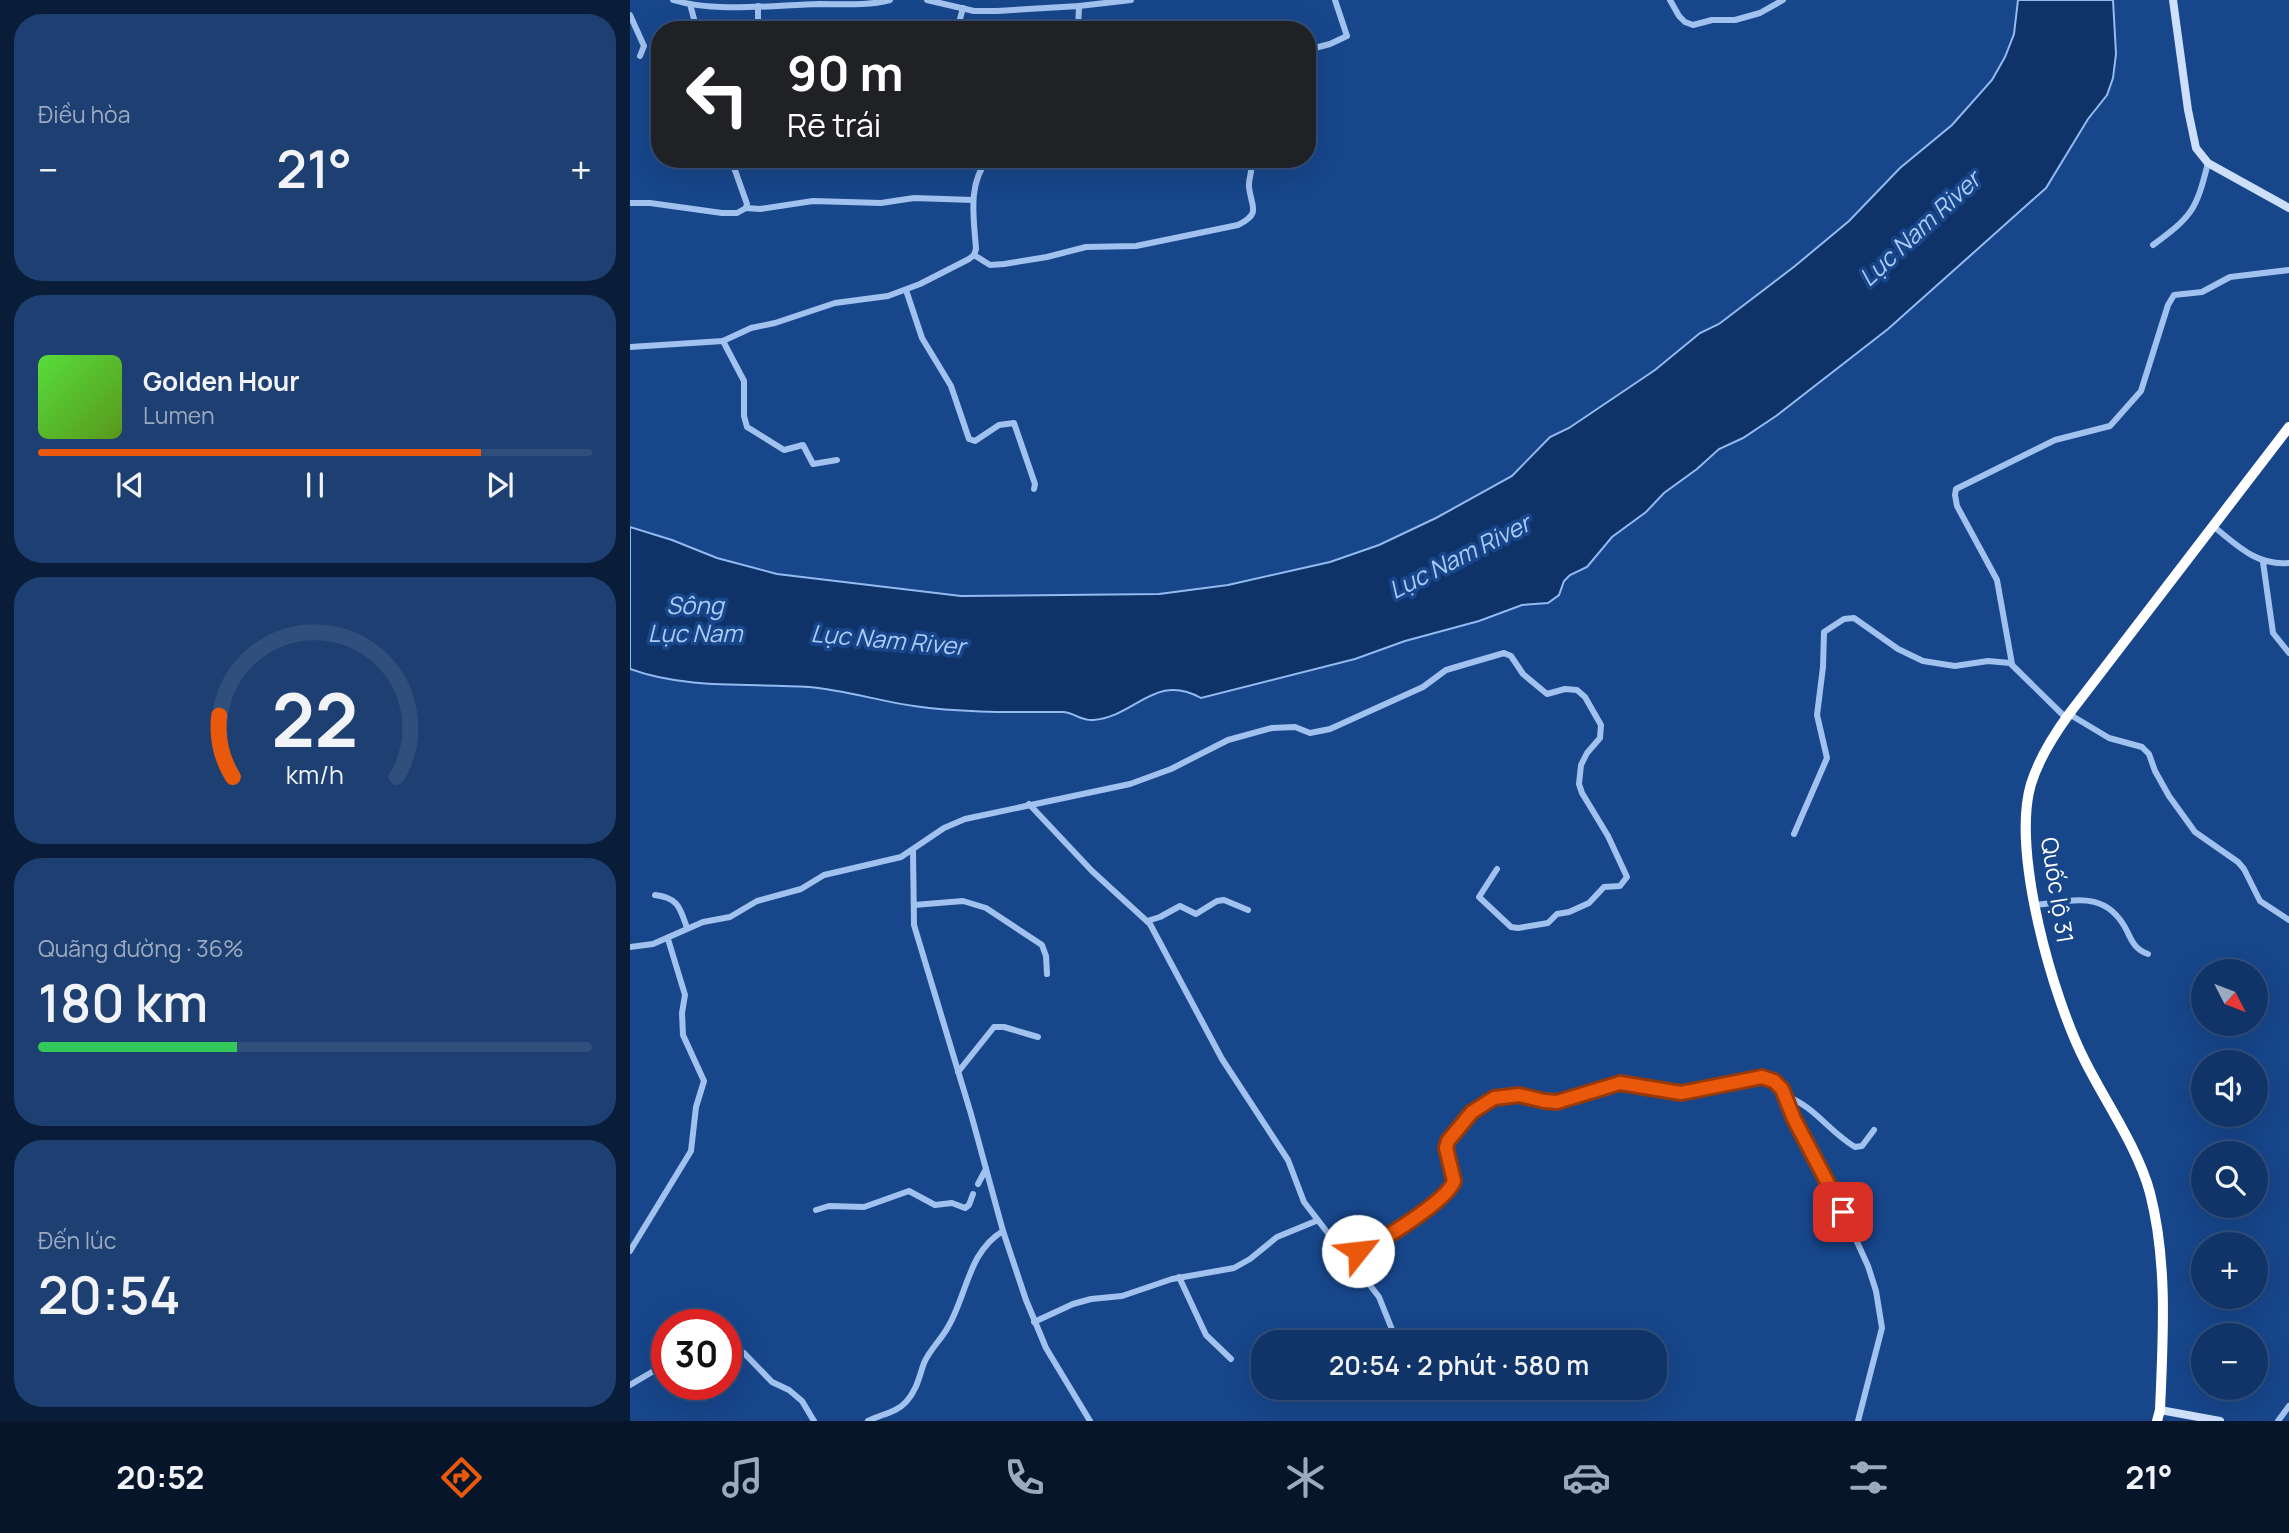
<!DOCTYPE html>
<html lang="vi">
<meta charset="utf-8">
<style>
body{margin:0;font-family:Manrope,sans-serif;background:#1e3f71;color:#f1f3f6;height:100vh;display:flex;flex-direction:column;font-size:26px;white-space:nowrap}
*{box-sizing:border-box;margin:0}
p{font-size:23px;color:#9caac0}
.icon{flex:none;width:38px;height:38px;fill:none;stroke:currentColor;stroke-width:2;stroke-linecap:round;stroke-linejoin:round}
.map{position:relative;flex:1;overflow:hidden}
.sheet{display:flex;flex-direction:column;gap:14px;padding:14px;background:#091d39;width:630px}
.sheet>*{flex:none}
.guide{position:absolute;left:21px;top:21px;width:665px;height:147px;border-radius:28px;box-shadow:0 7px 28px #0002,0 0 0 2px #304f7c;background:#202124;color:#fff;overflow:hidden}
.needle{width:46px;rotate:132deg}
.buttons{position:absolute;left:1561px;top:959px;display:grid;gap:14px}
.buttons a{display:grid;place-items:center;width:77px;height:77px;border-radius:50%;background:#113468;box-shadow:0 7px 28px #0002,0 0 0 2px #304f7c;font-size:35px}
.speed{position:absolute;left:21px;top:1309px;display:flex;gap:14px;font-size:35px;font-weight:700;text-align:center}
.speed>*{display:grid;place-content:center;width:91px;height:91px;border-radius:50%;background:#113468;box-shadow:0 7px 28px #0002,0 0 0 2px #304f7c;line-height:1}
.speed .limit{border:10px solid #d22;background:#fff;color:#111}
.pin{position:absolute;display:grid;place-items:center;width:60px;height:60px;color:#fff;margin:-30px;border-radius:14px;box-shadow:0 4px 10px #0006}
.me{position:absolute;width:77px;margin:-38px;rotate:61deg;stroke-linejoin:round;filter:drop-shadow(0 0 5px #0008)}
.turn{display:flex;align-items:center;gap:24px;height:147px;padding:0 21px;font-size:32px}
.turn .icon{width:91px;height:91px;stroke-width:2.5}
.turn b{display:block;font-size:49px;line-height:60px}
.big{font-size:52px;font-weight:600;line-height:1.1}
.sheet .widget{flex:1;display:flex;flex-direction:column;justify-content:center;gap:10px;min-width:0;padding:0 24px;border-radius:28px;background:#1e3f71}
.sheet .dial{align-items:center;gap:0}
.dial svg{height:182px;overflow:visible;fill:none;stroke:#304f7c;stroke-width:7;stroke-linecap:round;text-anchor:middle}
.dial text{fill:#f1f3f6;stroke:none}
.song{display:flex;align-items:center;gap:21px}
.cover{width:84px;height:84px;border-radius:10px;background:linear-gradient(135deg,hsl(110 70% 55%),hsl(90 70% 35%))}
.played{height:7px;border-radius:4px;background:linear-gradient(90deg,#ea580c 80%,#304f7c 80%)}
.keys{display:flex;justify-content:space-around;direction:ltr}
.heat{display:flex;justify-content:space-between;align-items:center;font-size:38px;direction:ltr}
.charge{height:10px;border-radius:5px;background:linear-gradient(90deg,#34c759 36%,#304f7c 0)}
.trip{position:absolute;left:621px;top:1330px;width:416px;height:70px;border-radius:28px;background:#113468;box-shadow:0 7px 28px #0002,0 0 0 2px #304f7c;font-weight:600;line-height:70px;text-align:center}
.menu{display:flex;height:112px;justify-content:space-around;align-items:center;background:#07152a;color:#9caac0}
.menu .icon{width:49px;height:49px}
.menu .active{color:#ea580c}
.menu b{font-size:32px;color:#f1f3f6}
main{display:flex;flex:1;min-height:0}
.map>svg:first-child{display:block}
.water{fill:#0f3268;stroke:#93bbf1;stroke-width:2}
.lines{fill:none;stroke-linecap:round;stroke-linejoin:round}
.street{stroke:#a1c1ee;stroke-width:6}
.secondary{stroke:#cedffa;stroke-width:8}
.highway{stroke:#fff;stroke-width:10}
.route-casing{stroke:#983908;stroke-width:18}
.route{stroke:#ea580c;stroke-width:12}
.labels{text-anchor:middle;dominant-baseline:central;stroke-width:7;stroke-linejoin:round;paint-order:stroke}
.street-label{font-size:23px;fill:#fff;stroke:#17468b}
.water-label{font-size:24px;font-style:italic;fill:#accbf6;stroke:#17468b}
</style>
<main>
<section class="sheet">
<div class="widget"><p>Điều hòa</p>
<div class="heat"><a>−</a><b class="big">21°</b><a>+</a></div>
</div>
<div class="widget">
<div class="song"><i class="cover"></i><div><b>Golden Hour</b><p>Lumen</p></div></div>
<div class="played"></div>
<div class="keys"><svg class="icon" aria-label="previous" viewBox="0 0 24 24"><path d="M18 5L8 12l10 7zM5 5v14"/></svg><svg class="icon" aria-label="pause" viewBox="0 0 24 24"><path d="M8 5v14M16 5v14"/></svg><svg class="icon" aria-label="next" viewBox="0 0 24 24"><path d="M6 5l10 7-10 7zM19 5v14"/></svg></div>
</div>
<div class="widget dial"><svg viewBox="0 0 100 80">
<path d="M14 69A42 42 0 1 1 86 69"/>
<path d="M14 69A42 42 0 0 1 8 42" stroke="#ea580c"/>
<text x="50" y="56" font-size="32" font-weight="700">22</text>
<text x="50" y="72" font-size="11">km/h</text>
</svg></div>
<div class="widget"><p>Quãng đường · 36%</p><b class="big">180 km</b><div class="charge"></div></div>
<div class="widget"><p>Đến lúc</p><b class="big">20:54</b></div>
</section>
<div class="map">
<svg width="1659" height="1421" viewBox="0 0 1659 1421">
<rect width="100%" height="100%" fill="#17468b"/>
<path class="water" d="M1388,0H1483L1486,54L1483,78L1477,95L1458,119L1416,188L1258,329L1146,416L1113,438L1089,449L1067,469L1034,493L1016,512L982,537L957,567L940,575L934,581L929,595L918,603L892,605L849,621L775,641L725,659L571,698C525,672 505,717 463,720C451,721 443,712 433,712C384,712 333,713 284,706C249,701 214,690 179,687C119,683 58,690 0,669V527L42,540L87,558L147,574L331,596L529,594L598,585L700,562L749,545L806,518L882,476L920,437L939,428L1025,370L1070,333L1089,324L1165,266L1219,221L1270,168L1322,125L1362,80L1375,57L1384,34Z"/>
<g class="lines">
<g class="street">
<path d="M43,0C85,13 145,5 190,4C214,4 237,6 260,0"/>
<polyline points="297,0 344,11 367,11 449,6 501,0"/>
<polyline points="1040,0 1049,16 1055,22 1063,25 1082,20 1105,20 1130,13 1153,0"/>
<polyline points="60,4 67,30"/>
<polyline points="128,6 128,30"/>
<polyline points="0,15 14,46 10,56"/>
<polyline points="327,30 333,8"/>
<polyline points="448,30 449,6"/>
<polyline points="677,50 700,44 717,36 705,0"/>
<polyline points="101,159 117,204 116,208"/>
<polyline points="0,203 20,203 92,213 107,213 116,208 130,209 183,201 251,203 284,198 343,200"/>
<path d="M1523,245C1562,216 1566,211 1578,163"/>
<path d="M344,255L360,265L374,264L417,257L456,247L506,246L608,225C632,213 621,207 619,187C618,178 624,169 621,159"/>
<polyline points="276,290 292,338 321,386 339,439 345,441 369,425 384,423 405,484 404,489"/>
<polyline points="93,341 114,381 114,416 117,427 154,450 173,445 183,464 207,460"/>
<path d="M0,347L93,341L121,328L145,323L205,303L258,296L290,284L339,259L344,255L346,249C344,219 337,184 358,159"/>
<path d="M1583,526C1607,545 1626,566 1659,563"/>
<polyline points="1633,562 1643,633 1659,653"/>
<polyline points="1382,664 1367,580 1327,506 1325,495 1326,489 1425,440 1480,426 1511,391 1538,305 1544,295 1572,292 1600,277 1659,270"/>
<polyline points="1439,714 1479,738 1512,747 1519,754 1525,771 1539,796 1565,832 1608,862 1614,869 1630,901 1659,920"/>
<path d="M399,804L462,871L520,924L592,1059L658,1160L674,1202L704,1241L718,1251C739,1251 816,1202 824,1182L816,1148L818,1141L842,1112L864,1098L886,1094L914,1101L927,1102L990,1083L1051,1093L1127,1077L1144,1081L1152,1089L1164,1119L1207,1198L1238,1266L1246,1291L1252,1328L1228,1421"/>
<polyline points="1164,834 1197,758 1187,715 1193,667 1194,632 1214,619 1224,618 1268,649 1293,661 1325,666 1358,661 1380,663 1436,718"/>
<polyline points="283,851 284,925 341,1114 373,1231 396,1300 416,1348 460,1421"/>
<path d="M25,895C49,898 50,908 57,928"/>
<polyline points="284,905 333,901 356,908 412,945 416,956 417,974"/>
<path d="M1405,905C1443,901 1476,889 1497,931C1502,942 1506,950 1518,954"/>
<polyline points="517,921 530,917 550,906 566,914 587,901 594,900 618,910"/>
<polyline points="0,947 23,944 73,922 100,917 127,901 171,889 194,875 271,857 314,828 335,819 500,784 541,769 598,740 642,728 665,727 680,733 700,729 793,687 816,670 874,653 881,656 893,674 917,694 935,689 947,690 955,697 971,725 970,738 957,753 951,765 949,784 952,793 978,836 997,877 990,886 974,887 959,903 939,912 927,914 918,923 888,928 881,927 849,897 867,869"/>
<polyline points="328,1072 364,1027 374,1027 408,1037"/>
<path d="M1154,1095C1186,1107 1197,1130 1225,1147L1232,1146L1244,1130"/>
<polyline points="348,1184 356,1169"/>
<polyline points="186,1210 199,1206 234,1207 279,1191 305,1205 322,1203 335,1208 339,1205 343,1194"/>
<polyline points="0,1251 61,1151 66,1107 74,1081 53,1035 52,1013 55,995 38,939"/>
<polyline points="718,1251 722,1262 749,1297 767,1342"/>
<polyline points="549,1277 576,1335 601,1359"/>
<polyline points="404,1322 443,1304 461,1299 492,1296 542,1279 604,1268 620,1259 647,1237 686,1221"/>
<polyline points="96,1350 114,1353 142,1382 159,1390 172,1401 184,1421"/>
<polyline points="0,1385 22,1372 37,1368"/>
<path d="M238,1421C251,1414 266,1413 276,1402C287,1390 289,1377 294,1363C300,1349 311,1340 318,1327C337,1295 338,1252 373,1231"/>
<polyline points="1648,1421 1659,1406"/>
</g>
<g class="secondary">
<polyline points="1543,0 1558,110 1566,148 1578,163 1659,208"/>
<polyline points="1530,1410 1590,1421"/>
</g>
<path class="highway" d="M1527,1421L1530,1410C1533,1338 1538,1263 1520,1193C1508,1148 1476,1103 1455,1061C1423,999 1381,851 1401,784C1409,758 1423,736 1439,714L1659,427"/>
</g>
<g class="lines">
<g class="route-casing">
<path id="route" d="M728,1251C749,1243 817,1201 824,1181L816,1148L818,1141L842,1112L864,1098L889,1095L914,1101L927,1102L990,1083L1051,1093L1132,1077L1144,1081L1152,1089L1164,1119L1213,1212"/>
</g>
<use href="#route" class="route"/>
</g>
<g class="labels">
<g class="street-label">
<text transform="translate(1428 890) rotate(81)">Quốc lộ 31</text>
</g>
<g class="water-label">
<text transform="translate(1289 228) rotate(-43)">Lục Nam River</text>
<text transform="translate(829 556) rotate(-27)">Lục Nam River</text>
<text x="65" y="604">Sông<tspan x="65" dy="28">Lục Nam</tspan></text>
<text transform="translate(258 639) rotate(5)">Lục Nam River</text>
</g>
</g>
</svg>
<div class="buttons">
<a><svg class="needle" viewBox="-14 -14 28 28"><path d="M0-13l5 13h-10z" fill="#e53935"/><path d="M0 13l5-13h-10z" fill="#9caac0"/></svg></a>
<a><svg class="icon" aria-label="sound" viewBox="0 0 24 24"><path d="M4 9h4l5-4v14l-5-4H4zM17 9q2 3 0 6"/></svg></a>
<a><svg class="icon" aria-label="search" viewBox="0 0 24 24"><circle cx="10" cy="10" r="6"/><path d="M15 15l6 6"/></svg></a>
<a>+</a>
<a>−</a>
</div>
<div class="speed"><div class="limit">30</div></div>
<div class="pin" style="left:1213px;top:1212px;background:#d93025"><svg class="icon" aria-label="arrive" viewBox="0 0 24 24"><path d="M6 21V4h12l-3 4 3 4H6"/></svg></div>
<svg class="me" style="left:728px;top:1251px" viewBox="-20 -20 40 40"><circle r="19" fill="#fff"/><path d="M0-13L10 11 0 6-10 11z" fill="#ea580c"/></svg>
<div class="trip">20:54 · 2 phút · 580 m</div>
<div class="guide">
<div class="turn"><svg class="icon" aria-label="left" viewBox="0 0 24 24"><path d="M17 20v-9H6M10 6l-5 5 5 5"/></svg><div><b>90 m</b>Rẽ trái</div></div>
</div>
</div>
</main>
<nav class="menu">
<b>20:52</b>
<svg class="icon active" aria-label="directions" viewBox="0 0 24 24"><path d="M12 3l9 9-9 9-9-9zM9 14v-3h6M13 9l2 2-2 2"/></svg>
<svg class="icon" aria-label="music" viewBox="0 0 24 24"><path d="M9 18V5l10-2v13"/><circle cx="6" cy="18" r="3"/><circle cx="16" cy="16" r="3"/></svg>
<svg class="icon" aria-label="phone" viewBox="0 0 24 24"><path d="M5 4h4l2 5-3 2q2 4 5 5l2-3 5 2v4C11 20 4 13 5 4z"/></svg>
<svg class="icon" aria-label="climate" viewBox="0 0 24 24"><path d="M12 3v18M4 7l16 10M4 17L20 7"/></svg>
<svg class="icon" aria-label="car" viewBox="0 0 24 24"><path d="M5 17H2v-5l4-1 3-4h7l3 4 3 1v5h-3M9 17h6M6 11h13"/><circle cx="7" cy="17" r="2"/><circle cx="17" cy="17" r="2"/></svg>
<svg class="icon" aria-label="filters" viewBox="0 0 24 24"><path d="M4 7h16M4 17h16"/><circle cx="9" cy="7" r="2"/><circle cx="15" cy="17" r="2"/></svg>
<b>21°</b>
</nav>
